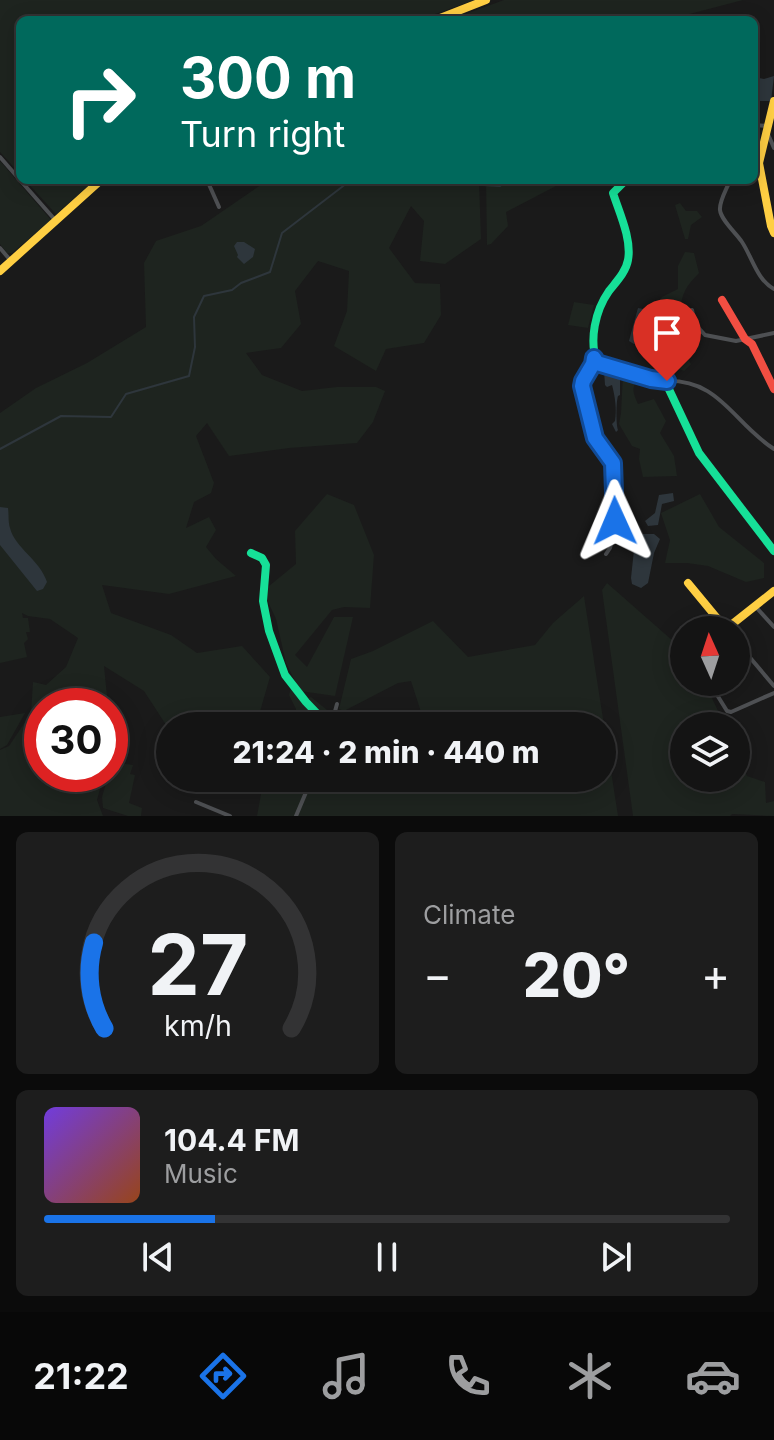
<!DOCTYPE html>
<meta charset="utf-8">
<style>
body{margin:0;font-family:Inter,sans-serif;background:#1d1d1d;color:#f1f3f6;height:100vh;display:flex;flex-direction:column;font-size:30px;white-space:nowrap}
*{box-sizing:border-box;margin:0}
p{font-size:26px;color:#9d9ea0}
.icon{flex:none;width:44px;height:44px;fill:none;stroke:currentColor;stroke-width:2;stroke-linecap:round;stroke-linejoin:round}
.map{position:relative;height:816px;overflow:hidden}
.details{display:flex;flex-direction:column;gap:16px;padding:16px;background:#0b0b0b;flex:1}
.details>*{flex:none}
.banner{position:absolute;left:16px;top:16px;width:742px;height:168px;border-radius:12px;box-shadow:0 4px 20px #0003,0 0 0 2px #333334;background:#00695c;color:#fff;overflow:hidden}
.needle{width:52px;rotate:357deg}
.buttons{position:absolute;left:670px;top:616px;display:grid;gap:16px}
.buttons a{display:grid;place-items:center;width:80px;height:80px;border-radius:50%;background:#141414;box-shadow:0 4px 20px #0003,0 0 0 2px #333334;font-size:40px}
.speed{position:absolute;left:24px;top:688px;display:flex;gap:16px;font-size:40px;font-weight:700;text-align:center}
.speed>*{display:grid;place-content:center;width:104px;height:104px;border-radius:50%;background:#141414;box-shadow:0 4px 20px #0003,0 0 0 2px #333334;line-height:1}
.speed .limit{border:12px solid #d22;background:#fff;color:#111}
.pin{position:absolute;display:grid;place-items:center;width:68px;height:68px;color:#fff;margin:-82px -34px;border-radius:50% 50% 50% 0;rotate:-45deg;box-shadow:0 0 8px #0007}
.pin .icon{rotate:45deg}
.me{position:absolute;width:88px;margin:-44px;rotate:359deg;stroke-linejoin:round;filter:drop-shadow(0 0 6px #0008)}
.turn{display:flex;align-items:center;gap:28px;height:168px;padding:0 32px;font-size:36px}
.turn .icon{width:104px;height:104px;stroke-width:2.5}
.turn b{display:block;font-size:56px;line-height:68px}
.big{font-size:60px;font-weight:800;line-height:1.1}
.details .tile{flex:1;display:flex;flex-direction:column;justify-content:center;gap:12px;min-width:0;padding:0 28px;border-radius:12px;background:#1d1d1d}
.details .dial{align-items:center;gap:0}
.dial svg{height:208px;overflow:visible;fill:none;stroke:#333334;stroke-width:7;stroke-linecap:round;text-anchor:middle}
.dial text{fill:#f1f3f6;stroke:none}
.song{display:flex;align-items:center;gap:24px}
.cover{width:96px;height:96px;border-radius:12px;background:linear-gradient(135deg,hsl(260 70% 55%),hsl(20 70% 35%))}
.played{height:8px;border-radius:4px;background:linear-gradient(90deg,#1a73e8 25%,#333334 25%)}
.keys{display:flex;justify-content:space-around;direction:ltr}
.heat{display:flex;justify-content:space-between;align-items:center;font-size:44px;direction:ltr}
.details .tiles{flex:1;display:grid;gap:16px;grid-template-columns:1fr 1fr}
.tile:last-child{grid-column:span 2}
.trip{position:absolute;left:156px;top:712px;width:460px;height:80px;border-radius:40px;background:#141414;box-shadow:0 4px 20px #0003,0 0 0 2px #333334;font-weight:800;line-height:80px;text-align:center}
.tabs{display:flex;height:128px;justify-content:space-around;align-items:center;background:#080808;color:#9d9ea0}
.tabs .icon{width:56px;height:56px}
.tabs .on{color:#1a73e8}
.tabs b{font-size:36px;color:#f1f3f6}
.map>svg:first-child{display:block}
.green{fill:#1e241f}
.water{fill:#2e363c}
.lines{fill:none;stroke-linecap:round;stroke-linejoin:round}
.stream{stroke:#2e363c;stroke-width:2}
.street{stroke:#4e5053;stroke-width:4}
.fast{stroke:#16e098;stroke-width:8}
.slow{stroke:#ffcf43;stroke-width:8}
.jam{stroke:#f24e42;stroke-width:8}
.route-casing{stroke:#114b97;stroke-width:20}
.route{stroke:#1a73e8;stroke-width:14}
</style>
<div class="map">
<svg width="774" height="816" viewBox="0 0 774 816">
<rect width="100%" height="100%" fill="#1a1a1a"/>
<g class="green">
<polygon points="0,0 475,0 418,20 20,20 20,174 0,152"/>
<polygon points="504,0 743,0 678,17 676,20 449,20"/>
<polygon points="0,161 51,220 12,253 7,253 0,244"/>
<polygon points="25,180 95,180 56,214"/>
<polygon points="268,180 479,180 481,239 445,264 420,261 424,221 411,206 389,248 415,283 440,284 441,315 424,343 386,349 376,371 334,346 347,311 349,271 318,261 295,291 301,324 281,348 246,353 262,375 302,391 337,387 376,387 385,391 373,422 357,443 289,448 229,456 207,423 196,436 214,483 211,493 194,502 186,528 209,517 216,530 206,547 216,559 236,576 169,594 102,585 111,613 171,635 197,653 242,646 270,677 259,715 260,726 170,726 170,731 144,691 104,666 108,706 42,706 42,774 104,774 97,800 103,816 0,816 0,750 9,746 31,713 33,682 46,685 66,667 78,638 50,619 28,616 22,613 23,618 28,618 30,632 26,632 28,639 24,643 27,657 0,663 0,413 36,388 87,363 146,327 144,263 156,241 201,226"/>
<polygon points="486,180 553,180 556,186 506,212 508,226 491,244 487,245"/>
<polygon points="680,203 686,211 697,211 702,217 691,225 688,239 685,239 675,205"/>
<path d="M685,252L694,253L699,273C685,287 680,296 681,315L670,325L666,336L680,347L691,364L684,371C650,357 653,349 649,315L662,297L678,289V266Z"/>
<polygon points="574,302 594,305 588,328 568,325"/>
<path d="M623,373L638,378C631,388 633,393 638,404L654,399L666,421L660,433L674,456L677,476L643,477L639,459L640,449L632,446L619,424L621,413Z"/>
<polygon points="327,494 354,505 374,555 370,608 344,607 332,610 295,655 307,667 334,617 353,617 335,696 300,691 286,663 276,619 263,591 296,564 295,531"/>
<polygon points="700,494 719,527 764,563 764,578 746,582 708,566 687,563 665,563 670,540 661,513"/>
<polygon points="607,583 673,641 684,664 684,682 696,682 712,698 725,726 684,726 684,778 736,778 736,750 747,776 765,782 766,803 774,801 774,816 732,814 730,816 633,816 602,590"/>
<polygon points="584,596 618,816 257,816 261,794 234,778 602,778 602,726 367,726 369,721 393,724 421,712 411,681 398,683 344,711 339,709 351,659 373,651 433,621 468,657 535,645 553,623"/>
<polygon points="291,688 301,701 311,697 327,710 302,712 300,722 304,726 294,726 296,709 289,695"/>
<polygon points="25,713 7,745 0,749 0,717"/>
<polygon points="112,762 133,765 130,774 135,775 129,803 142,808 141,816 128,816 103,808 102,797"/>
</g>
<g class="water">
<polygon points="774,76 771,101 754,101 754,77 764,79"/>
<polygon points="237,242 244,242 255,249 253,257 244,264 237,257 238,255 234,246"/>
<polygon points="638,308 648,310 649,313 639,343 634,344 629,341"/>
<path d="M604,370L620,374V395L618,396C616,402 616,424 618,430L616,432L612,424L615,421C617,410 615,396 612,385L607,387L605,385Z"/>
<polygon points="673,493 674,501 662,504 658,525 648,526 645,521 655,513 659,495"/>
<path d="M0,507L8,508C9,515 8,522 10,528C15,548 40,560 47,582L43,589L37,591L0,545Z"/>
<polygon points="634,534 654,534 660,539 654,553 648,583 641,588 632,584 631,578 634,550 631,541"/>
</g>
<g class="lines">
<g class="stream">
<polyline points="438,180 477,185"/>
<polyline points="483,185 500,186 509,180"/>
<polyline points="0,449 61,416 111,417 126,394 189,376 195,347 194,317 204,296 232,290 241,283 270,272 282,233 351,180"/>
</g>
<g class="street">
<polyline points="754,125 768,126"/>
<polyline points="767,132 774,148"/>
<polyline points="0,157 20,180"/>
<polyline points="20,180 56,221"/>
<polyline points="207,180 219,207"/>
<path d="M730,180C727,189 719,201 720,210C721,220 736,233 742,242C752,257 757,280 774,289"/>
<polyline points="0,248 11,261"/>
<polyline points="692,310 695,324 705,335 736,341 774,333"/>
<path d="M594,358C592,368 583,375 582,386L595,438L613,463L615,475V530L610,548L606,554"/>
<path d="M663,381C720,378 732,422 774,449"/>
<polyline points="755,606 774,627"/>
<polyline points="736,641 774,686"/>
<polyline points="709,682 727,711 731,712 774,693"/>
<polyline points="331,726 337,704"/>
<polyline points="196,802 230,816"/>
<polyline points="296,816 312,778"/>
</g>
<g class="fast">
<path d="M626,180L613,193C619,212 632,239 628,260C626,272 616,282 609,291C595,311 589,340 597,363L666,383L699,453L774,551"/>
<polyline points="251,553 262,558 266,565 263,601 269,631 285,675 306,702 329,726"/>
</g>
<g class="slow">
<polyline points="435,20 486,0"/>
<polyline points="774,101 759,163 771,226 774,233"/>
<polyline points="0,271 101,180"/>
<polyline points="688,583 726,629 774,591"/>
</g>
<polyline class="jam" points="722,300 745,339 752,344 774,389"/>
</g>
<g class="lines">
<g class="route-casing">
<polyline id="route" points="615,521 613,463 595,438 582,386 583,381 593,364 594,358 597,363 651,379 667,381"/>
</g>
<use href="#route" class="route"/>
</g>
</svg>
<div class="buttons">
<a><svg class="needle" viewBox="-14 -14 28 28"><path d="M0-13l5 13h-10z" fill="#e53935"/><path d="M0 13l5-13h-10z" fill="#9d9ea0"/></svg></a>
<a><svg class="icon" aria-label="layers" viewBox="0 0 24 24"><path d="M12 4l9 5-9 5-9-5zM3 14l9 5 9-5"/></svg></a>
</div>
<div class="speed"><div class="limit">30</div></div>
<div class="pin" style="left:667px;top:381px;background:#d93025"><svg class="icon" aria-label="arrive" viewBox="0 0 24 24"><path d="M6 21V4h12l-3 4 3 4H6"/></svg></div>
<svg class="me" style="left:615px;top:521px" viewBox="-20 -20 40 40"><path d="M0-17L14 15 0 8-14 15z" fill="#1a73e8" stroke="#fff" stroke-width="4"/></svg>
<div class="trip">21:24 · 2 min · 440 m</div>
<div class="banner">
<div class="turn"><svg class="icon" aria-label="right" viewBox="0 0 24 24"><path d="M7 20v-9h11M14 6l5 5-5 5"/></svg><div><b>300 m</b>Turn right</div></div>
</div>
</div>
<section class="details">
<div class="tiles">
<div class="tile dial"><svg viewBox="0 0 100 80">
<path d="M14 69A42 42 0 1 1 86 69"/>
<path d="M14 69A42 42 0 0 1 10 36" stroke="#1a73e8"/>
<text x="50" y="56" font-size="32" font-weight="700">27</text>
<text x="50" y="72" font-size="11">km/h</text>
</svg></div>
<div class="tile"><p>Climate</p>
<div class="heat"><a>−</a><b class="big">20°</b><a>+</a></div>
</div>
<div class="tile">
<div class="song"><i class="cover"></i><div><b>104.4 FM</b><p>Music</p></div></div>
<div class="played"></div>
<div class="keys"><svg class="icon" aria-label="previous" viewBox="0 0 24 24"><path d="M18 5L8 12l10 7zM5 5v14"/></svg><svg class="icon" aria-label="pause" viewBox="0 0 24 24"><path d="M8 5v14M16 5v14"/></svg><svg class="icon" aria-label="next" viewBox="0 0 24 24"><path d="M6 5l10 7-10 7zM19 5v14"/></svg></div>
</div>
</div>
</section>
<nav class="tabs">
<b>21:22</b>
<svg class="icon on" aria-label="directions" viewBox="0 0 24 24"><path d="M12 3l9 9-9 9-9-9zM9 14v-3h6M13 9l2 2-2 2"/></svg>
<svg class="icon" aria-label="music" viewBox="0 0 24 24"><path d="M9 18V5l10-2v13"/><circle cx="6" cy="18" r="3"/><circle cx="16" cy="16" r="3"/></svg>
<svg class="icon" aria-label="phone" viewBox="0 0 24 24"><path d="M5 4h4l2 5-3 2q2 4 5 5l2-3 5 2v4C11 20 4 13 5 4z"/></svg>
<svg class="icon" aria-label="climate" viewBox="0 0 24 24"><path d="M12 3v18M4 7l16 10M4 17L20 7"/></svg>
<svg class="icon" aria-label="car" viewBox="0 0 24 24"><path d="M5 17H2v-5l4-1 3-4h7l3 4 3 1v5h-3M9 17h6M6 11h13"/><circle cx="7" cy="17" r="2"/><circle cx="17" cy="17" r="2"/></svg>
</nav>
